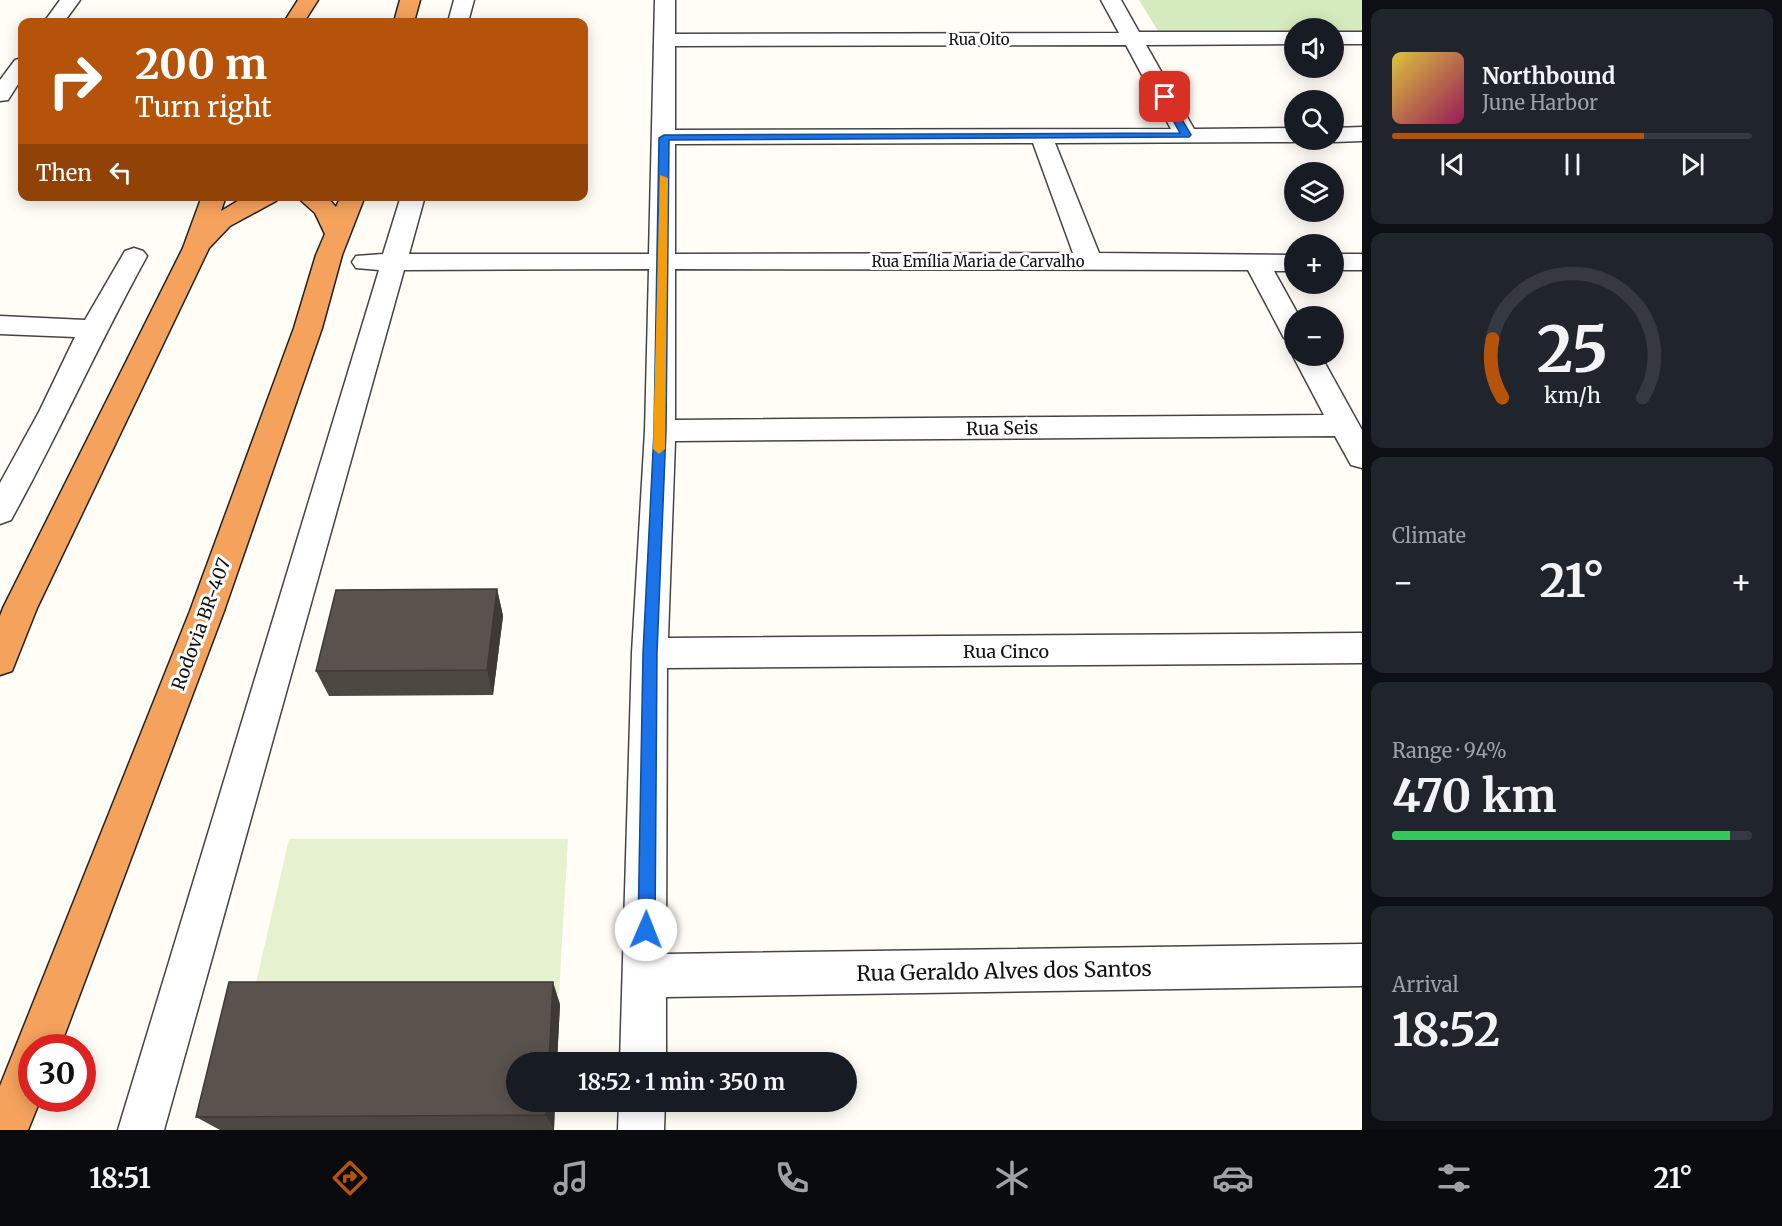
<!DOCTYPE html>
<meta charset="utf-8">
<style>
body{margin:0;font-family:Merriweather,serif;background:#20242c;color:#f1f3f6;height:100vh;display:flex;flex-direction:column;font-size:22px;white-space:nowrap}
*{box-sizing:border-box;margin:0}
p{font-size:20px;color:#9ea1a6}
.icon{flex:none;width:33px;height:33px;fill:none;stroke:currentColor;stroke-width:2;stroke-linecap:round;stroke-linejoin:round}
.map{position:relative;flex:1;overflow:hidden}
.side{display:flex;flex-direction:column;gap:9px;padding:9px;background:#0d0f14;width:420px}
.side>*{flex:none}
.guide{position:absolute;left:18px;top:18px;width:570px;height:183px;border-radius:12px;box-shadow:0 3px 15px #0003;background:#b45309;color:#fff;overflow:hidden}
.tools{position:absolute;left:1284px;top:18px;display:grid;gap:12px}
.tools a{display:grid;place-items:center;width:60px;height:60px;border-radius:50%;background:#171b24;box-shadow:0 3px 15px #0003;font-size:30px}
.speed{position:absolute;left:18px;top:1034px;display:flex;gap:12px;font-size:30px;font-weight:700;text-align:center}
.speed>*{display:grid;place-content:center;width:78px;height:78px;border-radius:50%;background:#171b24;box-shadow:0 3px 15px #0003;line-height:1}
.speed .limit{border:9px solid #d22;background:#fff;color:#111}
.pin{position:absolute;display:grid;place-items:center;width:51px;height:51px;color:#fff;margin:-26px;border-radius:12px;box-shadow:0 3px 9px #0006}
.me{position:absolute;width:66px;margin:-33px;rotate:1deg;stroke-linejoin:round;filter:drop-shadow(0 0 4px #0008)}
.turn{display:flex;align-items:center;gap:21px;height:126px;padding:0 18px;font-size:27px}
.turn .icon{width:78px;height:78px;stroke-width:2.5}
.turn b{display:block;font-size:42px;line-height:51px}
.then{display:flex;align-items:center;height:57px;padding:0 18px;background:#0003;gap:12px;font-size:22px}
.big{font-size:45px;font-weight:700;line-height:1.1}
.side .tile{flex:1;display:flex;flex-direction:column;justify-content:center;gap:9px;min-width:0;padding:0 21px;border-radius:12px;background:#20242c}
.side .dial{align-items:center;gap:0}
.dial svg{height:156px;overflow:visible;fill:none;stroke:#363941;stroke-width:7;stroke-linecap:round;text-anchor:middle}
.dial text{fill:#f1f3f6;stroke:none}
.song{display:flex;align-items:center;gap:18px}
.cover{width:72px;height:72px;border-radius:9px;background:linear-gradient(135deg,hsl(50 70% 55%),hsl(330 70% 35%))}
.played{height:6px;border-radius:3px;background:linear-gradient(90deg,#b45309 70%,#363941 70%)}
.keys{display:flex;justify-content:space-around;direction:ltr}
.heat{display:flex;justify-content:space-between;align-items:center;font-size:33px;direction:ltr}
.charge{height:9px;border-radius:4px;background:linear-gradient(90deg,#34c759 94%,#363941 0)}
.trip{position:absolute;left:506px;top:1052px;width:351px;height:60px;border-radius:30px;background:#171b24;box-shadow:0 3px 15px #0003;font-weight:700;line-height:60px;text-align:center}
.dock{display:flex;height:96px;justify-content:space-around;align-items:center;background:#090b0e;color:#9ea1a6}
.dock .icon{width:42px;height:42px}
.dock .current{color:#b45309}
.dock b{font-size:27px;color:#f1f3f6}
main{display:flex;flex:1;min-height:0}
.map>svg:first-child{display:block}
.green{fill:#d5ebbd}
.pitch{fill:#e6f2cf}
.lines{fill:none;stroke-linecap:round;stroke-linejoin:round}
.minor-casing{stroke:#444;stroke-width:3}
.highway-casing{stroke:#222;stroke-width:3}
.minor{fill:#fff;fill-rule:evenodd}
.highway{fill:#f5a25d;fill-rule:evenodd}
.wall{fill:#4d4742}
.shaded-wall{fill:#3f3936}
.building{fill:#5a524d;stroke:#3f3936;stroke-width:1.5}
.route{fill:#1a73e8;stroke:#114b97;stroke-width:1.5}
.slow{fill:#f59e0b}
.labels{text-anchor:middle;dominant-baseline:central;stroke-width:6;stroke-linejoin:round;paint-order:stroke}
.far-street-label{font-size:15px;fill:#111;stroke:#fff}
.street-label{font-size:18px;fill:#111;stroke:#fff}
.near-street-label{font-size:21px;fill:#111;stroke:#fff}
</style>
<main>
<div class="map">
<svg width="1362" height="1130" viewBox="0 0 1362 1130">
<rect width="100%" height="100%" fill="#fffdf5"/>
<polygon class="green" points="1139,0 1362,0 1362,34 1334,34 1334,28 1294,28 1294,34 1160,34"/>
<polygon class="pitch" points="289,839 568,839 559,994 253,996"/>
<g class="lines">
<g class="minor-casing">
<g id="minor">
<polygon points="60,0 80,0 64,22 44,22"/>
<polygon points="454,0 474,0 468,22 448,22"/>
<path d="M655,0H675V34L1119,33L1101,0H1121L1139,32H1294V44L1146,45L1194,129L1294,128V140H1302L1294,142L1055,143L1099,253L1294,255V271H1274L1299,316H1294V341L1284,338L1248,270L675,269V420L1324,415L1293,356L1294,354V356H1321L1362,430V468L1351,465L1335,436L675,441L668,638L1362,633V663L667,668L666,954L1362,944V986L666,997V1062H620L632,653L645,431L649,269L404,270L164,1130H118L379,270L356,268L352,262L356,256L383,254L401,196H425L409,254H649ZM1126,45L1171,129L675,130V46ZM1033,143L1073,253L675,254V144Z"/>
<rect x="1334" y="32" width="28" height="12"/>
<polygon points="22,58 22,78 8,100 0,101 0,80 15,60"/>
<polygon points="1362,127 1362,141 1334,142 1326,140 1334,140 1334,128"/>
<path d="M134,248L143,251L147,256C99,343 59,433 11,520L0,524V483L39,412L75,337L0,334V316L85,320L125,251Z"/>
<rect x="1334" y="254" width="28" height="16"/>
<polygon points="619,1101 665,1101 664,1130 618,1130"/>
</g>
</g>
<g class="highway-casing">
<g id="highway">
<polygon points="298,0 318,0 304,22 284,22"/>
<polygon points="400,0 420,0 414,22 394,22"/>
<polygon points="202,196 226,196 221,211 246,196 280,196 276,201 230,226 209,248 37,608 12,671 0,675 0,616 3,608 183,248"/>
<polygon points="296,196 326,196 336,207 341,196 365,196 342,255 322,328 224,611 60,1047 32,1047 32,1098 41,1098 28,1130 0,1130 0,1086 190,611 294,328 316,255 325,234 315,213"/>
</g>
</g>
<use href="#minor" class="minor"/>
<use href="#highway" class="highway"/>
</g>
<g class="wall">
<polygon points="497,589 503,616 493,695 329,696 316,671"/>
<polygon points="560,1004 557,1062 516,1062 555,1101 554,1130 220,1130 196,1117"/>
</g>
<g class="shaded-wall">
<polygon points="497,589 503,616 493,695 487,670"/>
<polygon points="553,982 560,1004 557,1062 549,1062"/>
<polygon points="547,1101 555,1101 554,1130 546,1115"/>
</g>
<g class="building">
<polygon points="497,589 487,670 316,671 336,590"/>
<polygon points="229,982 553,982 549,1062 516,1062 516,1101 547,1101 546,1115 196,1117"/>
</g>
<polygon class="route" points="1162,95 1169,97 1191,135 1189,137 669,140 666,431 657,653 655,930 652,936 646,939 640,936 638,930 643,653 654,431 659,138 664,135 1180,133 1160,97"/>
<polygon class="slow" points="660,175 668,178 665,449 659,454 653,449"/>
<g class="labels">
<g class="far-street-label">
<text x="979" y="39">Rua Oito</text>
<text x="978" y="261">Rua Emília Maria de Carvalho</text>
</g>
<g class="street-label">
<text transform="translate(1002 428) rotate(-1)">Rua Seis</text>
<text transform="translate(201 624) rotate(-70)">Rodovia BR-407</text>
<text x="1006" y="651">Rua Cinco</text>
</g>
<g class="near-street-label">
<text transform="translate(1004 971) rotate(-1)">Rua Geraldo Alves dos Santos</text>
</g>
</g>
</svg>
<div class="tools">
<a><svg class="icon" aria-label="sound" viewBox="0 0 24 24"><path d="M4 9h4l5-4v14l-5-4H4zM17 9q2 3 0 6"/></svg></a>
<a><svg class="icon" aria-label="search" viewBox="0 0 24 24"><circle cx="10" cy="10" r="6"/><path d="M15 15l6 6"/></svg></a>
<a><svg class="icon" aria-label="layers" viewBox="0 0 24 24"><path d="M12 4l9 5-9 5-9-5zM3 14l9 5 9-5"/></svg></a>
<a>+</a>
<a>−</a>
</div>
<div class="speed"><div class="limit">30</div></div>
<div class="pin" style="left:1165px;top:97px;background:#d93025"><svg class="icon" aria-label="arrive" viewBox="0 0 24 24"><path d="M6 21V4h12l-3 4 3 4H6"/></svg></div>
<svg class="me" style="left:646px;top:930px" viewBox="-20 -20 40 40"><circle r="19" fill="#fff"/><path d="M0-13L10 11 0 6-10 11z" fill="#1a73e8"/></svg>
<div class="trip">18:52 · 1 min · 350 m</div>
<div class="guide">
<div class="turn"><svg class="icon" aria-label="right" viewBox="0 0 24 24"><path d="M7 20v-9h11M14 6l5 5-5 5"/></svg><div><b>200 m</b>Turn right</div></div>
<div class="then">Then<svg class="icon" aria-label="left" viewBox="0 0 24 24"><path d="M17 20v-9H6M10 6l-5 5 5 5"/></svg></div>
</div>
</div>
<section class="side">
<div class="tile">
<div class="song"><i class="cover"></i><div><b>Northbound</b><p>June Harbor</p></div></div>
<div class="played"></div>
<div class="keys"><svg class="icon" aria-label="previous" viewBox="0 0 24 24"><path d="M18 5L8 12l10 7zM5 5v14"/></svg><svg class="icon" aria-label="pause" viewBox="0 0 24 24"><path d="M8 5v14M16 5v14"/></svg><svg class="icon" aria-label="next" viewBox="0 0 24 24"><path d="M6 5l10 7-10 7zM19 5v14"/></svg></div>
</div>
<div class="tile dial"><svg viewBox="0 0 100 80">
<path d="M14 69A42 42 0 1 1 86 69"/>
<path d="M14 69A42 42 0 0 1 9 39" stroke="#b45309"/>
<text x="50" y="56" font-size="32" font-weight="700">25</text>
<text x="50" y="72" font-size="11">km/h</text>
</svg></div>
<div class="tile"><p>Climate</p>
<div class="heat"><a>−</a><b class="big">21°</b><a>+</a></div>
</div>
<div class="tile"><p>Range · 94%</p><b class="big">470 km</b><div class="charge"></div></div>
<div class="tile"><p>Arrival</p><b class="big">18:52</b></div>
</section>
</main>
<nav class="dock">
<b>18:51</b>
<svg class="icon current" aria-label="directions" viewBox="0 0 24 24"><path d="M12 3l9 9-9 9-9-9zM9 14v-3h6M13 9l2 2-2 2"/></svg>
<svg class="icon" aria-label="music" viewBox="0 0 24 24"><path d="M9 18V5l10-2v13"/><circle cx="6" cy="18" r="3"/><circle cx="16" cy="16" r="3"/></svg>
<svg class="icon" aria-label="phone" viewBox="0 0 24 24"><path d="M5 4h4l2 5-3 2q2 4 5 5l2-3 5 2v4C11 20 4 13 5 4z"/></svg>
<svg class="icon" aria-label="climate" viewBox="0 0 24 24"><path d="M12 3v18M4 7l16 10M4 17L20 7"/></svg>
<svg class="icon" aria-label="car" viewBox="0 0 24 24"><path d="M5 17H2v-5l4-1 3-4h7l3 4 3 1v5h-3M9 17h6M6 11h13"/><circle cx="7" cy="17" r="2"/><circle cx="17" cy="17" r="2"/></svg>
<svg class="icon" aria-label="filters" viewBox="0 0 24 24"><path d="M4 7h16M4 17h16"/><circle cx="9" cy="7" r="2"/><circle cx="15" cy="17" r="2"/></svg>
<b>21°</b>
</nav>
